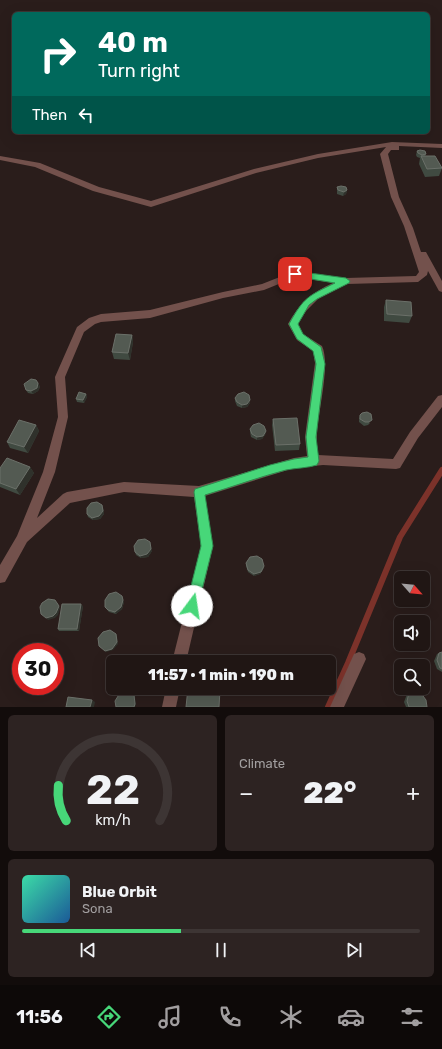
<!DOCTYPE html>
<meta charset="utf-8">
<style>
body{margin:0;font-family:Rubik,sans-serif;background:#2d2322;color:#f1f3f6;height:100vh;display:flex;flex-direction:column;font-size:15px;white-space:nowrap}
*{box-sizing:border-box;margin:0}
p{font-size:13px;color:#a29fa0}
.icon{flex:none;width:22px;height:22px;fill:none;stroke:currentColor;stroke-width:2;stroke-linecap:round;stroke-linejoin:round}
.map{position:relative;height:707px;overflow:hidden}
.details{display:flex;flex-direction:column;gap:8px;padding:8px;background:#120c0b;flex:1}
.details>*{flex:none}
.hud{position:absolute;left:12px;top:12px;width:418px;height:122px;border-radius:6px;box-shadow:0 4px 16px #0002,0 0 0 1px #3d3534;background:#00695c;color:#fff;overflow:hidden}
.needle{width:26px;rotate:117deg}
.controls{position:absolute;left:394px;top:571px;display:grid;gap:8px}
.controls a{display:grid;place-items:center;width:36px;height:36px;border-radius:6px;background:#201614;box-shadow:0 4px 16px #0002,0 0 0 1px #3d3534;font-size:20px}
.speed{position:absolute;left:12px;top:643px;display:flex;gap:8px;font-size:20px;font-weight:700;text-align:center}
.speed>*{display:grid;place-content:center;width:52px;height:52px;border-radius:50%;background:#201614;box-shadow:0 4px 16px #0002,0 0 0 1px #3d3534;line-height:1}
.speed .limit{border:6px solid #d22;background:#fff;color:#111}
.pin{position:absolute;display:grid;place-items:center;width:34px;height:34px;color:#fff;margin:-17px;border-radius:8px;box-shadow:0 2px 6px #0006}
.me{position:absolute;width:44px;margin:-22px;rotate:14deg;stroke-linejoin:round;filter:drop-shadow(0 0 3px #0008)}
.turn{display:flex;align-items:center;gap:14px;height:84px;padding:0 20px;font-size:18px}
.turn .icon{width:52px;height:52px;stroke-width:2.5}
.turn b{display:block;font-size:28px;line-height:34px}
.then{display:flex;align-items:center;height:38px;padding:0 20px;background:#0003;gap:8px;font-size:15px}
.big{font-size:30px;font-weight:800;line-height:1.1}
.details .widget{flex:1;display:flex;flex-direction:column;justify-content:center;gap:6px;min-width:0;padding:0 14px;border-radius:6px;background:#2d2322}
.details .dial{align-items:center;gap:0}
.dial svg{height:104px;overflow:visible;fill:none;stroke:#3d3534;stroke-width:7;stroke-linecap:round;text-anchor:middle}
.dial text{fill:#f1f3f6;stroke:none}
.song{display:flex;align-items:center;gap:12px}
.cover{width:48px;height:48px;border-radius:6px;background:linear-gradient(135deg,hsl(160 70% 55%),hsl(210 70% 35%))}
.played{height:4px;border-radius:2px;background:linear-gradient(90deg,#47d779 40%,#3d3534 40%)}
.keys{display:flex;justify-content:space-around;direction:ltr}
.heat{display:flex;justify-content:space-between;align-items:center;font-size:22px;direction:ltr}
.details .tiles{flex:1;display:grid;gap:8px;grid-template-columns:1fr 1fr}
.widget:last-child{grid-column:span 2}
.trip{position:absolute;left:106px;top:655px;width:230px;height:40px;border-radius:6px;background:#201614;box-shadow:0 4px 16px #0002,0 0 0 1px #3d3534;font-weight:800;line-height:40px;text-align:center}
.menu{display:flex;height:64px;justify-content:space-around;align-items:center;background:#0d0908;color:#a29fa0}
.menu .icon{width:28px;height:28px}
.menu .active{color:#47d779}
.menu b{font-size:18px;color:#f1f3f6}
.map>svg:first-child{display:block}
.lines{fill:none;stroke-linecap:round;stroke-linejoin:round}
.stream{stroke:#7c322a;stroke-width:6}
.minor{fill:#73514c;fill-rule:evenodd}
.wall{fill:#404a41}
.shaded-wall{fill:#2f312b}
.building{fill:#535a52;stroke:#6b7069}
.route{fill:#47d779;stroke:#2e8c4f}
</style>
<div class="map">
<svg width="442" height="707" viewBox="0 0 442 707">
<rect width="100%" height="100%" fill="#2a1d1b"/>
<g class="lines">
<polyline class="stream" points="328,707 348,663 400,537 442,470"/>
<g class="minor">
<path d="M392,142L442,144V148L399,146V150H391L388,154L399,197L413,228L421,252H426L442,281V292L439,291L428,271L427,275L418,282L347,284L318,299L306,311L298,324L303,334L322,346C331,365 317,414 317,437C316,443 318,449 318,455L393,459L410,432L438,396L442,395V407L418,438L400,468L396,469L323,465L294,468L205,496L213,546L186,662H172L201,546L194,497L124,492L70,503L27,542L5,582L0,583V565L17,536L43,472L58,417L55,377L77,327L89,318L101,314L150,310L223,292L262,284L295,271L346,278L416,276L419,272L404,226L391,197L380,154L386,147L318,158L256,173L151,207L93,191L35,167L0,160V156L40,163L99,187L151,201L254,169L318,154ZM296,277L333,283C312,292 299,304 288,324L297,340L313,351L315,363L305,437L307,456L294,458L199,486L124,482L67,492L63,494L37,518L55,472L68,417L65,377L84,332L95,324L101,322L150,318L223,298L264,290Z"/>
<polygon points="359,652 364,654 366,659 344,707 330,707 354,654"/>
<polygon points="166,688 180,688 176,707 162,707"/>
</g>
</g>
<g class="wall">
<polygon points="417,151 426,154 425,156 442,168 439,176 425,177 419,164 420,158 417,157 416,155"/>
<polygon points="337,187 347,190 346,194 343,196 337,194"/>
<polygon points="386,300 412,316 409,323 384,321 384,307"/>
<polygon points="132,335 133,342 130,360 114,359 112,352"/>
<polygon points="38,383 40,387 38,391 33,394 28,393 26,390"/>
<polygon points="86,394 87,397 84,403 77,402 76,399"/>
<polygon points="235,398 250,403 247,407 242,408 237,406 235,401"/>
<polygon points="360,415 370,423 368,425 364,426 359,422 359,419"/>
<polygon points="273,419 300,444 299,450 275,451 272,425"/>
<polygon points="36,425 39,431 28,453 10,448 7,442"/>
<polygon points="250,429 266,431 265,435 262,439 257,440 251,437 250,432"/>
<polygon points="30,467 34,473 20,495 0,487 0,468"/>
<polygon points="102,505 103,508 104,514 100,519 93,520 88,517 87,514"/>
<polygon points="152,551 148,557 141,558 136,555 135,552"/>
<polygon points="246,563 264,568 260,574 254,576 248,572 246,566"/>
<polygon points="124,602 122,609 116,614 109,612 105,607"/>
<polygon points="83,606 79,631 59,631 58,629"/>
<polygon points="442,652 442,672 437,669 434,661 437,654"/>
<polygon points="413,691 427,707 406,707 404,702 407,694"/>
</g>
<g class="shaded-wall">
<polygon points="347,190 346,194 343,196 344,192"/>
<polygon points="132,335 133,342 130,360 128,353"/>
<polygon points="38,383 40,387 38,391 33,394 31,391"/>
<polygon points="86,394 87,397 84,403 83,400"/>
<polygon points="250,400 250,403 247,407 242,408 242,405"/>
<polygon points="36,425 39,431 28,453 24,447"/>
<polygon points="266,431 265,435 262,439 257,440 257,437"/>
<polygon points="30,467 34,473 20,495 16,489"/>
<polygon points="102,505 103,508 104,514 100,519 93,520 92,518"/>
<polygon points="151,545 152,551 148,557 141,558 140,556"/>
<polygon points="264,566 264,568 260,574 254,576 254,574"/>
<polygon points="122,596 124,602 122,609 116,614 115,612"/>
<polygon points="55,600 60,608 58,615 55,618 48,620 46,618"/>
<polygon points="81,604 83,606 79,631 77,629"/>
<polygon points="116,634 117,636 118,644 113,650 106,652 105,651"/>
<polygon points="134,695 135,697 136,705 135,707 134,707"/>
<polygon points="92,700 95,702 94,707 90,707"/>
</g>
<g class="building">
<polygon points="420,150 425,151 426,154 422,155 418,153 417,151"/>
<polygon points="421,156 435,156 442,168 427,169"/>
<polygon points="341,186 346,187 347,190 344,192 338,190 337,187"/>
<polygon points="386,300 411,302 412,316 387,314"/>
<polygon points="116,334 132,335 128,353 112,352"/>
<polygon points="31,379 36,380 38,383 37,388 31,391 26,390 24,384"/>
<polygon points="79,392 86,394 83,400 76,399"/>
<polygon points="244,392 249,395 250,400 247,404 242,405 237,402 235,398 238,394"/>
<polygon points="367,412 371,414 372,420 369,422 365,422 360,419 360,415 362,413"/>
<polygon points="297,418 300,444 276,445 273,419"/>
<polygon points="19,420 36,425 24,447 7,442"/>
<polygon points="259,423 264,426 266,431 263,436 257,437 252,434 250,429 253,425"/>
<polygon points="7,458 30,467 16,489 0,483 0,468"/>
<polygon points="97,502 102,505 103,511 99,516 92,518 87,514 87,508 91,503"/>
<polygon points="145,539 150,542 151,549 147,554 140,556 135,552 134,546 138,540"/>
<polygon points="257,556 262,559 264,566 261,572 254,574 248,570 246,563 250,557"/>
<polygon points="116,592 122,596 123,600 121,607 115,612 108,610 105,607 105,600 109,594"/>
<polygon points="48,599 55,600 59,606 56,613 53,616 46,618 41,614 40,607 42,603"/>
<polygon points="62,604 81,604 77,629 58,629"/>
<polygon points="110,630 116,634 117,642 112,649 105,651 99,646 98,638 103,632"/>
<polygon points="442,652 442,669 440,668 437,660 439,653"/>
<polygon points="188,688 203,688 220,690 219,707 186,707"/>
<polygon points="128,691 134,695 135,704 134,707 116,707 115,701 120,693"/>
<polygon points="413,691 420,692 426,700 427,707 409,707 407,701 409,693"/>
<polygon points="68,697 92,700 90,707 66,707"/>
</g>
<path class="route" d="M295,271L346,278L350,281L349,283L317,299L309,305L298,324L303,334L321,347L325,364L316,437L319,461L317,465C308,468 296,468 286,470C259,477 232,487 205,495L213,546L198,606L196,610L192,612L187,610L186,606L201,546L194,492L195,489L270,465L294,459L308,457L306,437L316,364L313,351L297,339L289,324C304,297 308,296 335,283L292,276L291,274Z"/>
</svg>
<div class="controls">
<a><svg class="needle" viewBox="-14 -14 28 28"><path d="M0-13l5 13h-10z" fill="#e53935"/><path d="M0 13l5-13h-10z" fill="#a29fa0"/></svg></a>
<a><svg class="icon" aria-label="sound" viewBox="0 0 24 24"><path d="M4 9h4l5-4v14l-5-4H4zM17 9q2 3 0 6"/></svg></a>
<a><svg class="icon" aria-label="search" viewBox="0 0 24 24"><circle cx="10" cy="10" r="6"/><path d="M15 15l6 6"/></svg></a>
</div>
<div class="speed"><div class="limit">30</div></div>
<div class="pin" style="left:295px;top:274px;background:#d93025"><svg class="icon" aria-label="arrive" viewBox="0 0 24 24"><path d="M6 21V4h12l-3 4 3 4H6"/></svg></div>
<svg class="me" style="left:192px;top:606px" viewBox="-20 -20 40 40"><circle r="19" fill="#fff"/><path d="M0-13L10 11 0 6-10 11z" fill="#47d779"/></svg>
<div class="trip">11:57 · 1 min · 190 m</div>
<div class="hud">
<div class="turn"><svg class="icon" aria-label="right" viewBox="0 0 24 24"><path d="M7 20v-9h11M14 6l5 5-5 5"/></svg><div><b>40 m</b>Turn right</div></div>
<div class="then">Then<svg class="icon" aria-label="left" viewBox="0 0 24 24"><path d="M17 20v-9H6M10 6l-5 5 5 5"/></svg></div>
</div>
</div>
<section class="details">
<div class="tiles">
<div class="widget dial"><svg viewBox="0 0 100 80">
<path d="M14 69A42 42 0 1 1 86 69"/>
<path d="M14 69A42 42 0 0 1 8 42" stroke="#47d779"/>
<text x="50" y="56" font-size="32" font-weight="700">22</text>
<text x="50" y="72" font-size="11">km/h</text>
</svg></div>
<div class="widget"><p>Climate</p>
<div class="heat"><a>−</a><b class="big">22°</b><a>+</a></div>
</div>
<div class="widget">
<div class="song"><i class="cover"></i><div><b>Blue Orbit</b><p>Sona</p></div></div>
<div class="played"></div>
<div class="keys"><svg class="icon" aria-label="previous" viewBox="0 0 24 24"><path d="M18 5L8 12l10 7zM5 5v14"/></svg><svg class="icon" aria-label="pause" viewBox="0 0 24 24"><path d="M8 5v14M16 5v14"/></svg><svg class="icon" aria-label="next" viewBox="0 0 24 24"><path d="M6 5l10 7-10 7zM19 5v14"/></svg></div>
</div>
</div>
</section>
<nav class="menu">
<b>11:56</b>
<svg class="icon active" aria-label="directions" viewBox="0 0 24 24"><path d="M12 3l9 9-9 9-9-9zM9 14v-3h6M13 9l2 2-2 2"/></svg>
<svg class="icon" aria-label="music" viewBox="0 0 24 24"><path d="M9 18V5l10-2v13"/><circle cx="6" cy="18" r="3"/><circle cx="16" cy="16" r="3"/></svg>
<svg class="icon" aria-label="phone" viewBox="0 0 24 24"><path d="M5 4h4l2 5-3 2q2 4 5 5l2-3 5 2v4C11 20 4 13 5 4z"/></svg>
<svg class="icon" aria-label="climate" viewBox="0 0 24 24"><path d="M12 3v18M4 7l16 10M4 17L20 7"/></svg>
<svg class="icon" aria-label="car" viewBox="0 0 24 24"><path d="M5 17H2v-5l4-1 3-4h7l3 4 3 1v5h-3M9 17h6M6 11h13"/><circle cx="7" cy="17" r="2"/><circle cx="17" cy="17" r="2"/></svg>
<svg class="icon" aria-label="filters" viewBox="0 0 24 24"><path d="M4 7h16M4 17h16"/><circle cx="9" cy="7" r="2"/><circle cx="15" cy="17" r="2"/></svg>
</nav>
